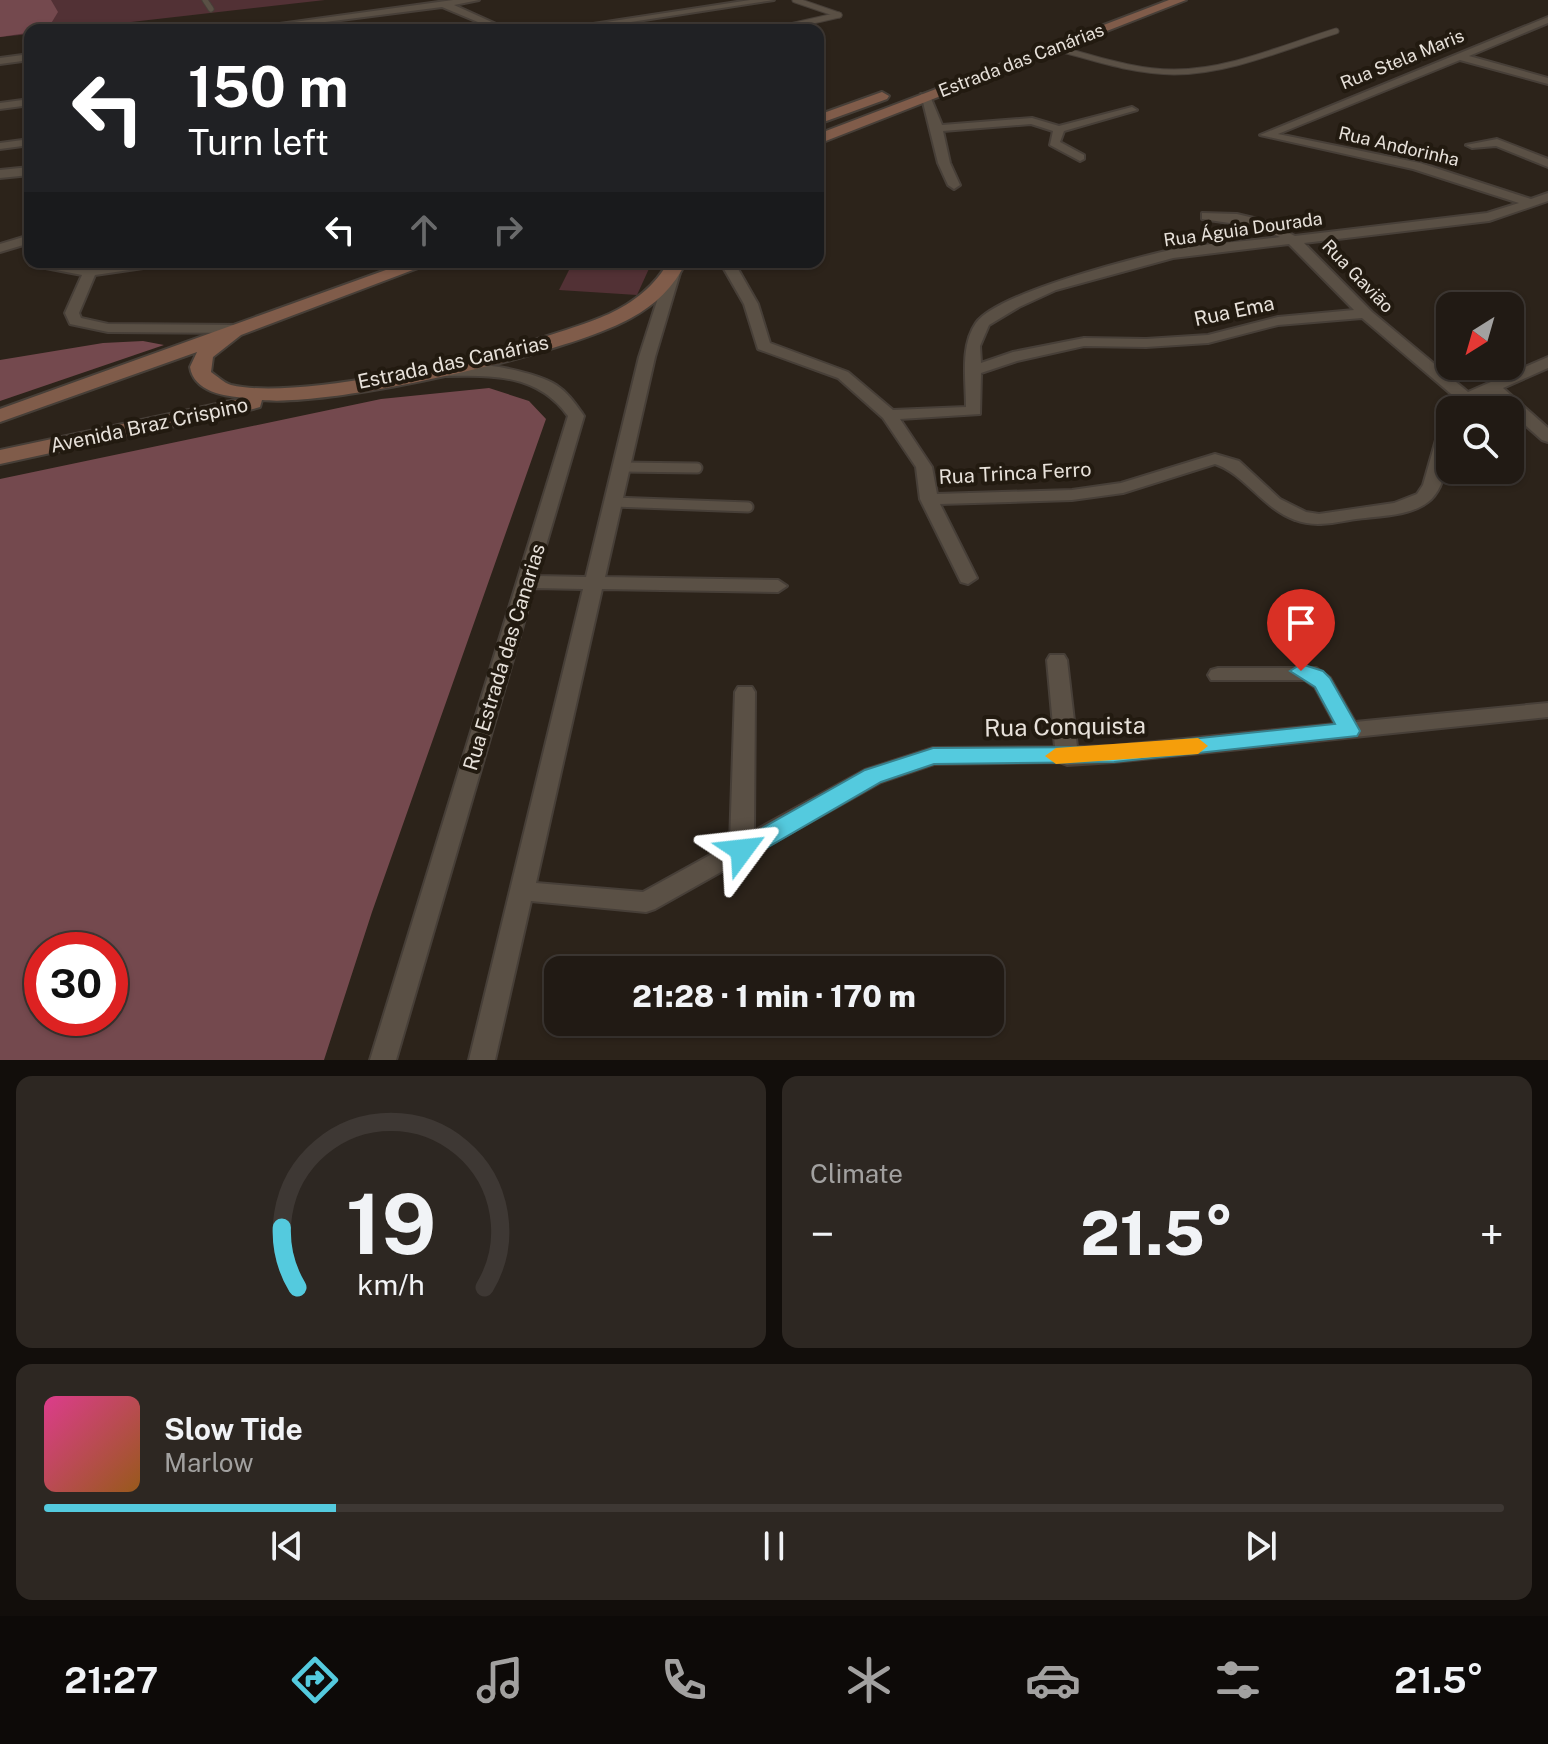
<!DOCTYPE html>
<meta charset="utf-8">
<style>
body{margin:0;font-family:"Public Sans",sans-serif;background:#2d2722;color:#f1f3f6;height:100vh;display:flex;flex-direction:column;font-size:30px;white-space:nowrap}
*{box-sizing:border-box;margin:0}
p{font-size:26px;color:#a2a1a0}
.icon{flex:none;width:44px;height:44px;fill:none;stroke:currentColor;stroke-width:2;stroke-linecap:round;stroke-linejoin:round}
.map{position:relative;height:1060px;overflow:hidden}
.panel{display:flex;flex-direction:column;gap:16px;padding:16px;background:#120e0b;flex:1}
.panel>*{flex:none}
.top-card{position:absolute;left:24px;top:24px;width:800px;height:244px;border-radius:16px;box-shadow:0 2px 6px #0004,0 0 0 2px #3e3834;background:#202124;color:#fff;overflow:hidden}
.needle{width:52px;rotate:217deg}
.fabs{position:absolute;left:1436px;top:292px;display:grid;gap:16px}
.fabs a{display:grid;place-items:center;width:88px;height:88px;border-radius:16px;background:#211a14;box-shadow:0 2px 6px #0004,0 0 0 2px #3e3834;font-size:40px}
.speed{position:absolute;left:24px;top:932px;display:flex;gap:16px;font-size:40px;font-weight:700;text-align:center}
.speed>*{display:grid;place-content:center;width:104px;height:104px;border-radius:50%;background:#211a14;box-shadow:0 2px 6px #0004,0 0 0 2px #3e3834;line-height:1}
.speed .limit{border:12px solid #d22;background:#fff;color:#111}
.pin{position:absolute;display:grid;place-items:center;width:68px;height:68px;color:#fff;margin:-82px -34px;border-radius:50% 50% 50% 0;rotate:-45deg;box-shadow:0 0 8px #0007}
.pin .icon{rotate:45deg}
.me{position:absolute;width:88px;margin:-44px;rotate:60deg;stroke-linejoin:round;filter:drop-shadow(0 0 6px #0008)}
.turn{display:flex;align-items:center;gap:28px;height:168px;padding:0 32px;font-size:36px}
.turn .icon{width:104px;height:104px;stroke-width:2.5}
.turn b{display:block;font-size:56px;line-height:68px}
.lanes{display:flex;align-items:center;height:76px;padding:0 32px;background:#0003;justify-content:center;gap:40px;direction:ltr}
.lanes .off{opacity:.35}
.big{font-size:60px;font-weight:800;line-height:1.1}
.panel .card{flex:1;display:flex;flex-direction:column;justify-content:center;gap:12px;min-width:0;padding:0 28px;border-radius:16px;background:#2d2722}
.panel .dial{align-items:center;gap:0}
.dial svg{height:208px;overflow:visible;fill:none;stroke:#3e3834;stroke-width:7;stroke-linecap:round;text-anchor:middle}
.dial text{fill:#f1f3f6;stroke:none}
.song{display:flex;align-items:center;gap:24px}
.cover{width:96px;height:96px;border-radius:12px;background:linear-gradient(135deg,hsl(330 70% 55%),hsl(30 70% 35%))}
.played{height:8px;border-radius:4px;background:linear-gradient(90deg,#54cade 20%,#3e3834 20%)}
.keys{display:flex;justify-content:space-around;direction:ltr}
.heat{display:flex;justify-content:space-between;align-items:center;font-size:44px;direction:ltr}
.panel .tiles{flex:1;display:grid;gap:16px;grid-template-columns:1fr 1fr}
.card:last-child{grid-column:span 2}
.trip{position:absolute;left:544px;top:956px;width:460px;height:80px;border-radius:16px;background:#211a14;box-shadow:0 2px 6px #0004,0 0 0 2px #3e3834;font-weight:800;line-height:80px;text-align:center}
.dock{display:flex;height:128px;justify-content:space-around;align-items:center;background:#0d0a08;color:#a2a1a0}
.dock .icon{width:56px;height:56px}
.dock .active{color:#54cade}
.dock b{font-size:36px;color:#f1f3f6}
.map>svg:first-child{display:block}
.green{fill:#523135}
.forest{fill:#74494e;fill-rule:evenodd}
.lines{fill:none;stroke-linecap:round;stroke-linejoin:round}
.lane-far1-casing{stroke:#473f38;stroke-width:7}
.lane-casing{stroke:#473f38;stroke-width:13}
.street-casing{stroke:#473f38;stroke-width:4}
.secondary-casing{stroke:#473f38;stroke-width:4}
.lane-far1{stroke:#5a5045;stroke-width:5}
.lane{stroke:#5a5045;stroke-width:9}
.street{fill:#5a5045;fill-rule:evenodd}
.secondary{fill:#805c4a;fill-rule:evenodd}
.route{fill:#54cade;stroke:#378390;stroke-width:2}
.slow{fill:#f59e0b}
.labels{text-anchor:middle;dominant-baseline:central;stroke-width:8;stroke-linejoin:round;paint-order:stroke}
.far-street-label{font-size:18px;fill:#e7e1da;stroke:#221a10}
.street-label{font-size:20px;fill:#e7e1da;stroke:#221a10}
.near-street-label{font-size:24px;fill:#e7e1da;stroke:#221a10}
</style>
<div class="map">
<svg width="1548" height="1060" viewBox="0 0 1548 1060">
<rect width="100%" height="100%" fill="#2c231a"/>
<g class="green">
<polygon points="0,0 325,0 61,30 30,30 30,34 0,37"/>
<polygon points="573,262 652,262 637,295 559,290"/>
</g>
<g class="forest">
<polygon points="0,0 51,0 58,12 47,30 0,37"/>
<polygon points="143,341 164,345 0,401 0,360 103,343"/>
<path d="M489,388L529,401L546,419L372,912L324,1060H0V479L381,399ZM42,950H110V1018H42Z"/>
</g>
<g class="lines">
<g class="lane-far1-casing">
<g id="lane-far1">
<polyline points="205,0 211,9"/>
<polyline points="795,0 839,15"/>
<polyline points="786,27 839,15"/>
<path d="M1052,47C1092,57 1132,72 1174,72C1229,72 1284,47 1336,31"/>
</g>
</g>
<g class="lane-casing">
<g id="lane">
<polyline points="622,467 697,468"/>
<polyline points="614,502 748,507"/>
</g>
</g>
<g class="street-casing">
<g id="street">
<polygon points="453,0 479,0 454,5 505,28 497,30 442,7 263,30 236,30"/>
<polygon points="750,0 774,0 579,30 554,30"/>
<path d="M1548,17V23L1469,56L1548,78V84L1460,60L1278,134L1420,163L1531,199L1548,193V201L1489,221L1304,243L1372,312L1468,392L1548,357V368L1503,388L1548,428V442L1542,440L1490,394L1466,408H1454L1452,405L1457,399L1362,318L1278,325L1208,343L1146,347L1084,346L1017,361L981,373L980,414L900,419L932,467L937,494L1072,490L1121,483L1215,454L1239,461L1280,499L1306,512L1319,514L1394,503L1417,494L1423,485L1442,419L1450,414C1450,438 1450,486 1428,502C1410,516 1379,516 1356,519C1337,522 1315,528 1295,520C1262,508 1245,474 1215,464L1123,493L1072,500L940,504L977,578L968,584L961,582L920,499L916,467L883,418L838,378L758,349L744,304L720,262H734L758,304L770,343L848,372L893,410L966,407C966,380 960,346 976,323C997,293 1132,259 1170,250C1206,243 1244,242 1280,237L1257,227L1202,219V213L1237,214L1262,220L1295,236L1487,213L1519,203L1413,169L1260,135ZM1289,244L1354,310L1278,317L1208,335L1146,339L1084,338L1013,352L981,363L980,346L989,325L1019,307L1056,290L1173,258Z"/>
<polygon points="30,54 30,60 0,64 0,58"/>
<polygon points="921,94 930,96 942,125 1032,118 1059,126 1132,107 1137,110 1064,131 1060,142 1084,155 1084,159 1080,161 1050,145 1053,131 1031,124 943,131 950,163 960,185 954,189 948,185 938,163"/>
<polygon points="30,99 30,105 0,109 0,103"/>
<polygon points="30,139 30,145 0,149 0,143"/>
<polygon points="1497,139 1548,159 1548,167 1496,146 1472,148 1466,145"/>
<polygon points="30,167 30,175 0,178 0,170"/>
<polygon points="30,235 30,243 0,252 0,244"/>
<polygon points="30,259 30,262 57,262 87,267 93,262 102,262 103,266 164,262 157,266 95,275 79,313 81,318 108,324 243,325 250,329 243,333 108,332 70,324 65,313 82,275 30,265 28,262"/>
<path d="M673,269L680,273L655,357L605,577L778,580L787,586L778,592L602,589L536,883L643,892L730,844L735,692L738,687H752L755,692L754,831L865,770L933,748L1055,747L1047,660L1050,655H1064L1067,660L1077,747L1114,746L1335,724L1315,687L1305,680H1211L1208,675L1211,670L1218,668H1316L1330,678L1355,722L1548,703V717L1114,762L1067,765L1059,762L934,764L881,782L655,909L646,912L531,901L495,1060H469L583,589L534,588L396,1060H370L568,416C538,374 493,375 446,376L438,371C458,355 535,371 556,385C567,392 574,402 582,413L584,416L537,576L586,577L639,357L666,273Z"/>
</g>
</g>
<g class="secondary-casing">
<g id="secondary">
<polygon points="1169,0 1186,0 818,144 818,134"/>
<polygon points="882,92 889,96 887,99 818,124 818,115"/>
<path d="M408,262H434L241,335L213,357L211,372C217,376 224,383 231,385C307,403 536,346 609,314C633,303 656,285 668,262H686C674,287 655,305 631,318C567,354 334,407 262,400L260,407L253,409L0,464V450L245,398C224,396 194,392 190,367L197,352L0,422V409Z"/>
</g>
</g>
<use href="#lane-far1" class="lane-far1"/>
<use href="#lane" class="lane"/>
<use href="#street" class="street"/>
<use href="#secondary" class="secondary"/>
</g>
<polygon class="route" points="1301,664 1323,671 1330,678 1360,731 1357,736 1114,762 934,764 881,782 751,857 734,857 731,850 734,844 865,770 933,748 1114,747 1335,724 1315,687 1290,671"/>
<polygon class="slow" points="1198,738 1208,746 1198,754 1056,764 1045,756 1056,748"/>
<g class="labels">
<g class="far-street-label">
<text transform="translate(1402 59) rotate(-22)">Rua Stela Maris</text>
<text transform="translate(1021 60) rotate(-21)">Estrada das Canárias</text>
<text transform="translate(1399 146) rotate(13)">Rua Andorinha</text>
<text transform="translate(1243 229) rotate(-8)">Rua Águia Dourada</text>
<text transform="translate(1358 276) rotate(46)">Rua Gavião</text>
</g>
<g class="street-label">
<text transform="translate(1234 311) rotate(-12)">Rua Ema</text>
<text transform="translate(453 362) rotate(-12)">Estrada das Canárias</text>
<text transform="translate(149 425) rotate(-12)">Avenida Braz Crispino</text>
<text transform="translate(1015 473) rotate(-3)">Rua Trinca Ferro</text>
<text transform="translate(504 657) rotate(-73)">Rua Estrada das Canarias</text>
</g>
<g class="near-street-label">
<text transform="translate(1065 726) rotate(-1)">Rua Conquista</text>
</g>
</g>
</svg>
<div class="fabs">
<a><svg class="needle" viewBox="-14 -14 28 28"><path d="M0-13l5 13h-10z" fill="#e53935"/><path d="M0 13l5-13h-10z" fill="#a2a1a0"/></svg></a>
<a><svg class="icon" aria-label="search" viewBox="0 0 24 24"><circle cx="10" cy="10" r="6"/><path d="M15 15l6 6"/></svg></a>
</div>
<div class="speed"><div class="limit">30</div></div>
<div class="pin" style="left:1301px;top:671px;background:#d93025"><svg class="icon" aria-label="arrive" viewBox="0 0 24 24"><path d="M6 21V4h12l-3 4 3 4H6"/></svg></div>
<svg class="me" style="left:742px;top:850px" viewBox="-20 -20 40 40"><path d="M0-17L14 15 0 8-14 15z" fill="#54cade" stroke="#fff" stroke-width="4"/></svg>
<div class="trip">21:28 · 1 min · 170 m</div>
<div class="top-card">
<div class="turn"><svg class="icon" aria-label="left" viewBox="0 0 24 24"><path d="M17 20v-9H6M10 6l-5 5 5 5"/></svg><div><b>150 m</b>Turn left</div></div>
<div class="lanes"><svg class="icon" aria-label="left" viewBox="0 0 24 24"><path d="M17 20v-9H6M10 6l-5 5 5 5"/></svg><svg class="icon off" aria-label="ahead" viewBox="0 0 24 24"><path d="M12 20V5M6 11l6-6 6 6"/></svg><svg class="icon off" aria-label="right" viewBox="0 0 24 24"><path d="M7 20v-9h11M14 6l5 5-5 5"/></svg></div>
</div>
</div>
<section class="panel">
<div class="tiles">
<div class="card dial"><svg viewBox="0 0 100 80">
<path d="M14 69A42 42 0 1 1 86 69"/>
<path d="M14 69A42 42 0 0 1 8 46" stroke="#54cade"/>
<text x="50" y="56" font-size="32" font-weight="700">19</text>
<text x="50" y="72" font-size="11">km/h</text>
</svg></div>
<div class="card"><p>Climate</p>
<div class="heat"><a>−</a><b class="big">21.5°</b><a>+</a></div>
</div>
<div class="card">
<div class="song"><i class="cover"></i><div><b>Slow Tide</b><p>Marlow</p></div></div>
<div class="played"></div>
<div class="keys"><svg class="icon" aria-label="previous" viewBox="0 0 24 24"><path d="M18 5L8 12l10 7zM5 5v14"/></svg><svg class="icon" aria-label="pause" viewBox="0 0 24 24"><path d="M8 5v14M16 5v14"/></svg><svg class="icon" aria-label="next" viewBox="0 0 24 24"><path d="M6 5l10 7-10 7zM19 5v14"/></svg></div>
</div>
</div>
</section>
<nav class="dock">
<b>21:27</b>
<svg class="icon active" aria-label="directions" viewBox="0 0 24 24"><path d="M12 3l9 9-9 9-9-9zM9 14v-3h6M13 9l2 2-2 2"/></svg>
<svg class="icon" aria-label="music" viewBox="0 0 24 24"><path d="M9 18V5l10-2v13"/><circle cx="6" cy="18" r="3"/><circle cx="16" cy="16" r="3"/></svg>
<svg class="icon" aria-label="phone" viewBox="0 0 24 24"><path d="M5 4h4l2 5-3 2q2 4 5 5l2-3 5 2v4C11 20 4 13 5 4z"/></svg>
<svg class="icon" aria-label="climate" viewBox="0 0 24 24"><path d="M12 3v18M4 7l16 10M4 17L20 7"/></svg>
<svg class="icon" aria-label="car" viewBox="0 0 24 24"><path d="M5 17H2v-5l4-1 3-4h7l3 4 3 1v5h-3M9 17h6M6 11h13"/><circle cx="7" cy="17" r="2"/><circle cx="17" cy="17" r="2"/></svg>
<svg class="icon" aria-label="filters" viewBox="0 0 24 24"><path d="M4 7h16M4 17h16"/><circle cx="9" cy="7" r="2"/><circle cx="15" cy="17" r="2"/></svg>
<b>21.5°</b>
</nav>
